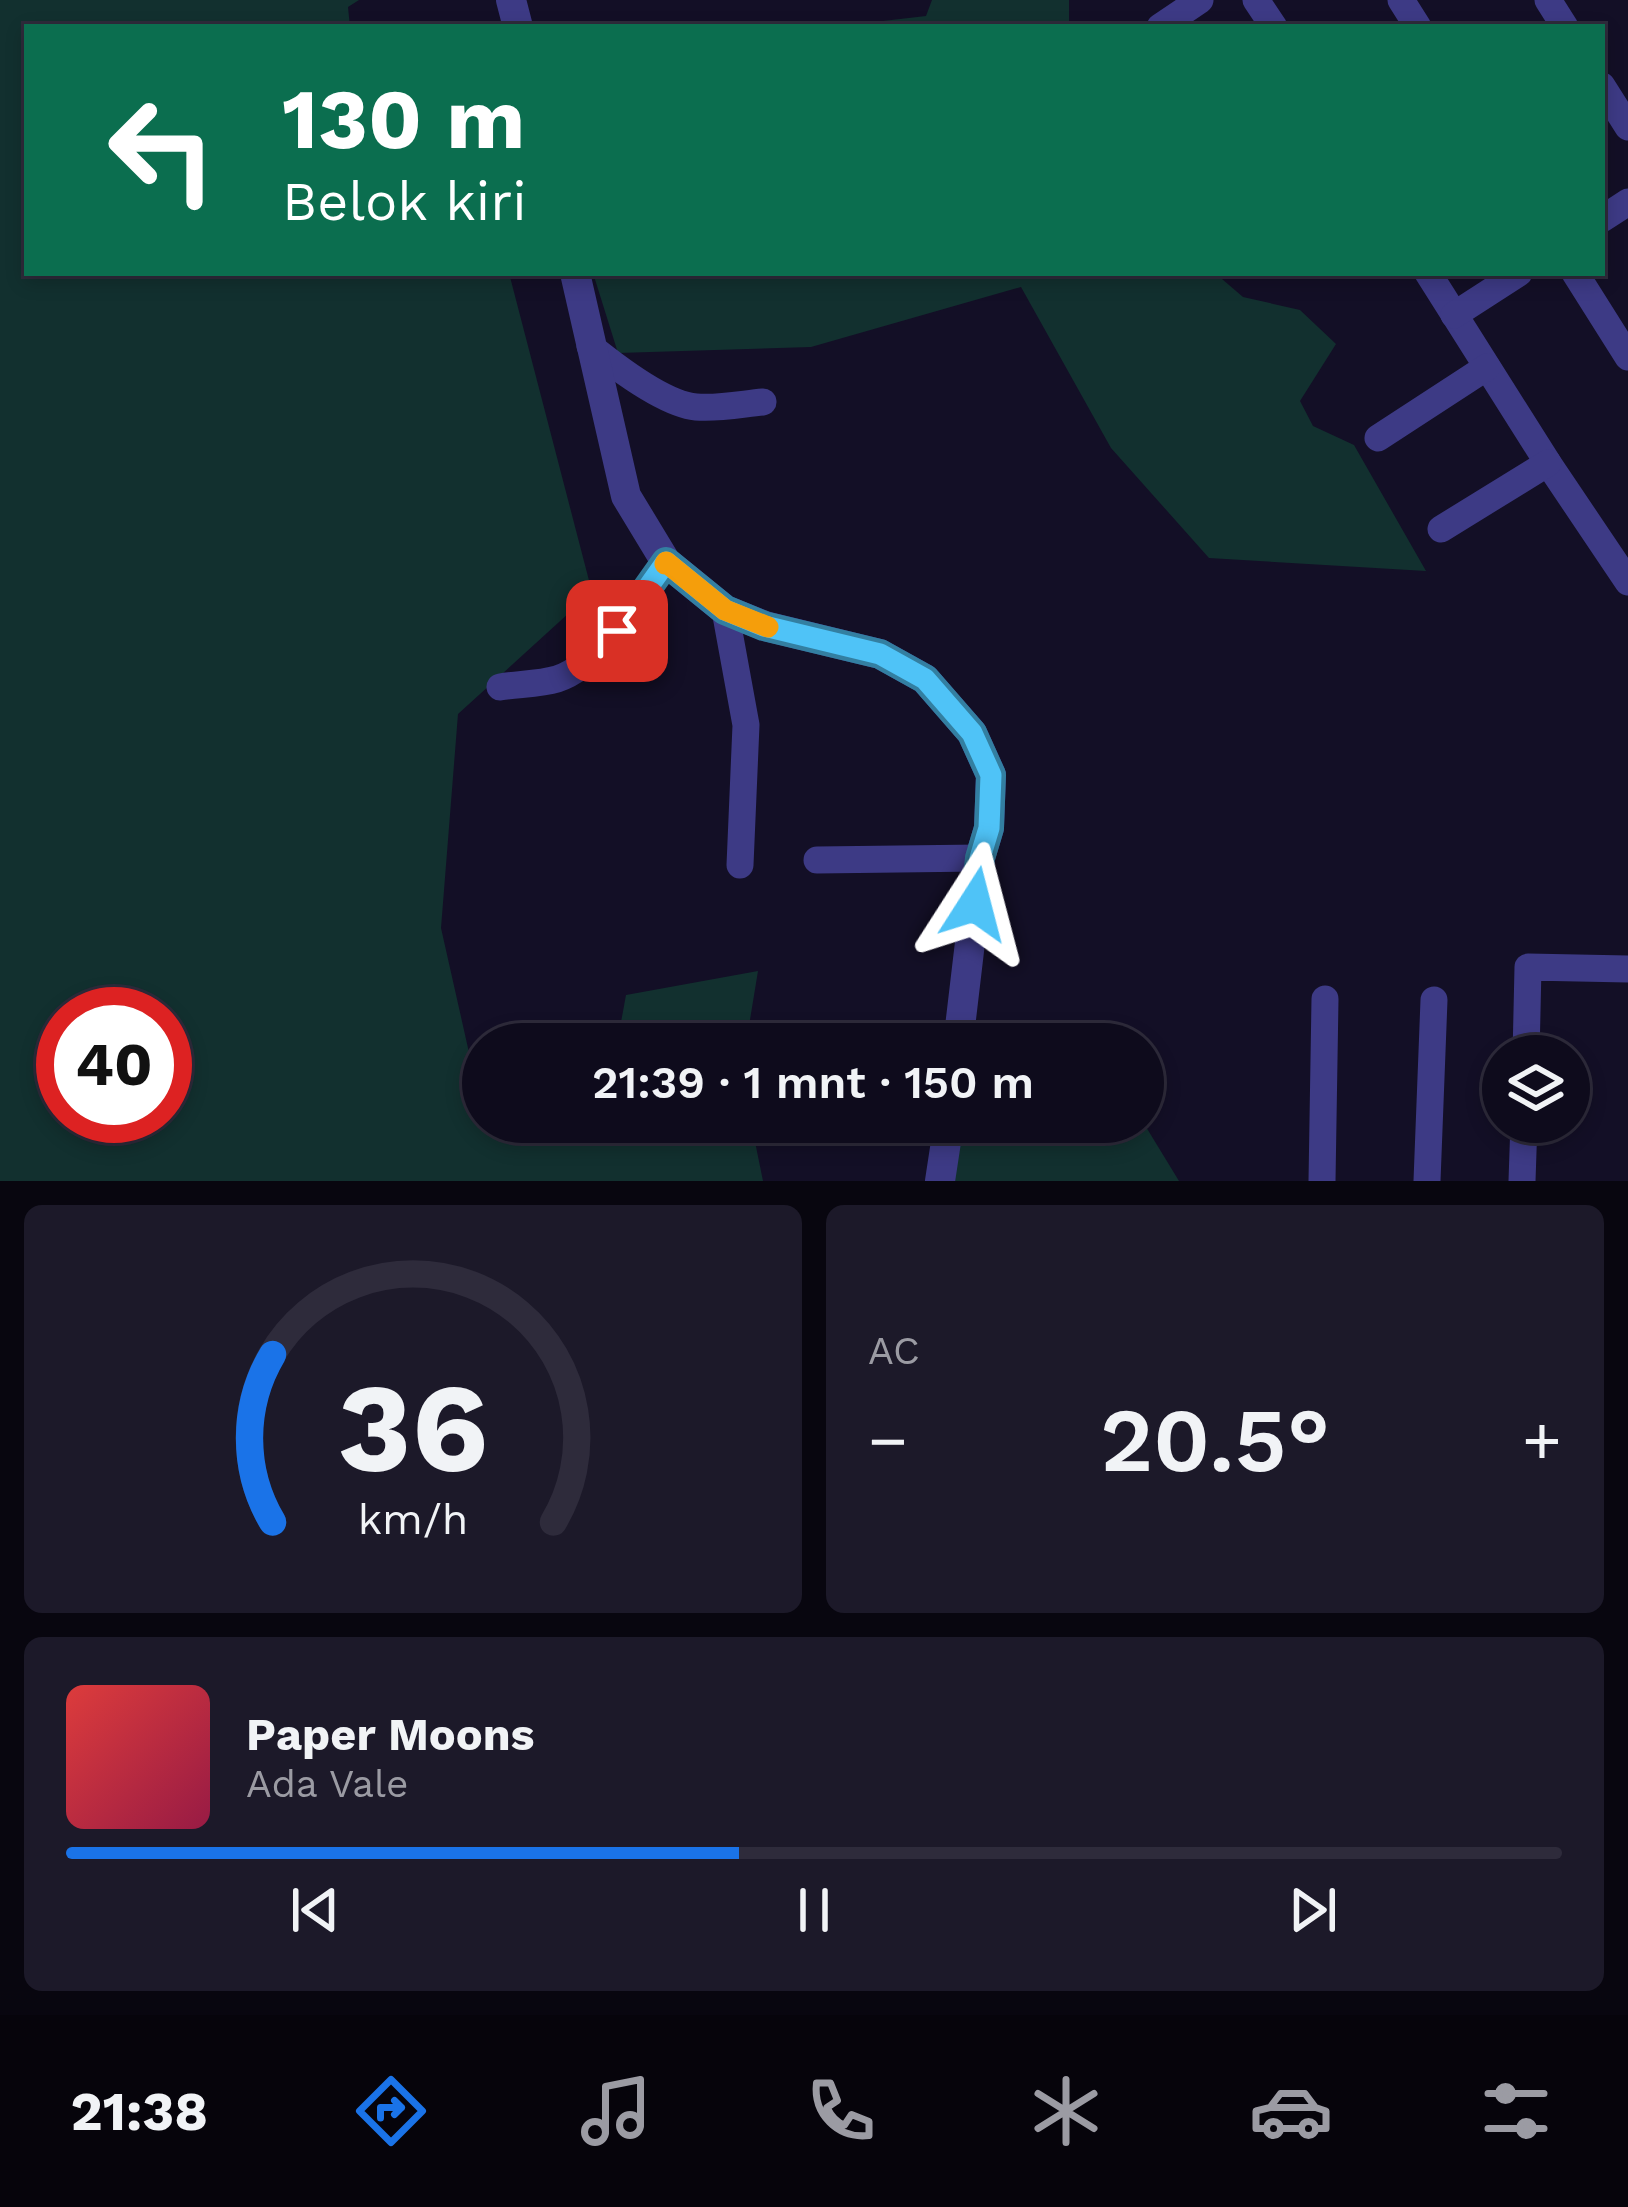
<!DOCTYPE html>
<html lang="id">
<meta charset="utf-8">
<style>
body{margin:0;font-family:"Work Sans",sans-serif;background:#1c1929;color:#f1f3f6;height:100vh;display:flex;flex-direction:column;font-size:45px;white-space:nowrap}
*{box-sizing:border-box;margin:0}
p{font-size:39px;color:#9b9ba3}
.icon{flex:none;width:66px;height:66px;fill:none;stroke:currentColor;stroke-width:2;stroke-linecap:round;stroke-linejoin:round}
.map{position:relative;height:1181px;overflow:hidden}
.side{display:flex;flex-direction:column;gap:24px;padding:24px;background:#08060f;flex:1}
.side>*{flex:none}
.banner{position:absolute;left:24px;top:24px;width:1581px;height:252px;border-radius:0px;box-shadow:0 6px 18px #0003,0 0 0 3px #2e2b3b;background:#0b6e4f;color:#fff;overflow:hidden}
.fabs{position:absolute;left:1482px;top:1035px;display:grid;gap:24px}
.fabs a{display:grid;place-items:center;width:108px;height:108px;border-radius:50%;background:#0e0b1c;box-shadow:0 6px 18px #0003,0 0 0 3px #2e2b3b;font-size:60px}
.speed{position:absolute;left:36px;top:987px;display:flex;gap:24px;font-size:60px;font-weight:700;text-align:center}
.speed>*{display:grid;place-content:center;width:156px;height:156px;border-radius:50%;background:#0e0b1c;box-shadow:0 6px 18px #0003,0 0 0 3px #2e2b3b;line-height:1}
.speed .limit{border:18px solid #d22;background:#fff;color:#111}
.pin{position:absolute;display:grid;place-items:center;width:102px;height:102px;color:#fff;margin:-51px;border-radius:24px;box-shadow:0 6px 18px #0006}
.me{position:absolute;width:132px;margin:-66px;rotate:9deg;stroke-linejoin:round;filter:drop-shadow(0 0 9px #0008)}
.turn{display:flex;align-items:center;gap:42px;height:252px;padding:0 60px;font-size:54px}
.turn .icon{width:156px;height:156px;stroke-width:2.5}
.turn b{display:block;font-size:84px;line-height:102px}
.big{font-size:90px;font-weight:600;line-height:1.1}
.side .tile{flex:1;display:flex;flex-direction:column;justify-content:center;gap:18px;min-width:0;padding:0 42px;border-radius:18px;background:#1c1929}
.side .dial{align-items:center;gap:0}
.dial svg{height:312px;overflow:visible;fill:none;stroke:#2e2b3b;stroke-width:7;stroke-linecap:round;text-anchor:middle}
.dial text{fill:#f1f3f6;stroke:none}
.song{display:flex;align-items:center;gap:36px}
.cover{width:144px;height:144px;border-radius:18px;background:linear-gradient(135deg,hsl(0 70% 55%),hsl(340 70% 35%))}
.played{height:12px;border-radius:6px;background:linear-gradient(90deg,#1a73e8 45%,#2e2b3b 45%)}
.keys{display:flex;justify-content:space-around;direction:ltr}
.heat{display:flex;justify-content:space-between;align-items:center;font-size:66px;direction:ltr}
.side .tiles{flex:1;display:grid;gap:24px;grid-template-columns:1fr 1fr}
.tile:last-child{grid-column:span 2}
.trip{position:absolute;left:462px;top:1023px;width:702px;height:120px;border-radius:60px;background:#0e0b1c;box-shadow:0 6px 18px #0003,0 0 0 3px #2e2b3b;font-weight:600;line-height:120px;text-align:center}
.menu{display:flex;height:192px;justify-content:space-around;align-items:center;background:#06040b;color:#9b9ba3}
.menu .icon{width:84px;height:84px}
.menu .selected{color:#1a73e8}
.menu b{font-size:54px;color:#f1f3f6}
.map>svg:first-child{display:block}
.green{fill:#12302f;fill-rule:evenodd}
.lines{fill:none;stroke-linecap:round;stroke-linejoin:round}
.minor{stroke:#3d3a85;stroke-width:27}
.tertiary{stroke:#3d3a85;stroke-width:30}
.route-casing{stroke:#337fa1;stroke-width:30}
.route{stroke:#4fc3f7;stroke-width:21}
.slow{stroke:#f59e0b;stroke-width:21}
</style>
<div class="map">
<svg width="1628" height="1181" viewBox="0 0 1628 1181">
<rect width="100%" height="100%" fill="#130f26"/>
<g class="green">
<path d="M0,0H359L348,7L350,27H27V273H509L592,592L458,714L441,928L477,1088L483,1089V1122H751L763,1181H0ZM63,1014H165V1116H63Z"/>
<polygon points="932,0 1069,0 1069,27 831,27 926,16"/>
<polygon points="593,273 1215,273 1243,297 1300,310 1336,344 1300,401 1313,426 1354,445 1426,571 1209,558 1111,448 1021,287 811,347 618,353"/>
<polygon points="758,971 746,1044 617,1044 626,995"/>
<polygon points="953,1122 1143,1122 1179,1181 942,1181"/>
</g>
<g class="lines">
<g class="minor">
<polyline points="1256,0 1274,27"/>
<polyline points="1401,0 1418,27"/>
<polyline points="1548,0 1565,27"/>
<polyline points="1160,27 1200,0"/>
<polyline points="1602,86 1628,127"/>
<polyline points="1602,219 1628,202"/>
<polyline points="1428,273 1548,463 1628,582"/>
<polyline points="1575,273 1628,357"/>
<polyline points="1454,315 1519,273"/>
<path d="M590,346C616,367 664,404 696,407C718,409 742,404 763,402"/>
<polyline points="1378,438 1487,367"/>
<polyline points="1441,529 1548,463"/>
<polyline points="725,610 746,725 740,865"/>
<path d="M500,687C519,684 540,684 557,679C598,667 643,596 666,562"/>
<polyline points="817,860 980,858"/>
<polyline points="1526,1056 1528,967 1628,969"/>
<polyline points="1322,1181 1325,999"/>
<polyline points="1427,1181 1434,1000"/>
<polyline points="1522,1181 1524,1122"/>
</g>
<g class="tertiary">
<polyline points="511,0 518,27"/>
<polyline points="575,273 626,496 666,562 725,610 765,626 880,654 925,679 972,733 991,775 989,828 980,858 958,1044"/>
<polyline points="940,1181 949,1122"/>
</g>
</g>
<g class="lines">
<g class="route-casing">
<polyline id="route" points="617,631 666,562 725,610 764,626 880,654 925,679 972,733 991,775 989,828 980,858 975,904"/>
</g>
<use href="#route" class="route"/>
<polyline class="slow" points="665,564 666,562 725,610 768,627"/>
</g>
</svg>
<div class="fabs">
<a><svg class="icon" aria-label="layers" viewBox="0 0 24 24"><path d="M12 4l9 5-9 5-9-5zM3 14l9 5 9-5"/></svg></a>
</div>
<div class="speed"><div class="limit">40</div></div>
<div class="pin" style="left:617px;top:631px;background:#d93025"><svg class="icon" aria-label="arrive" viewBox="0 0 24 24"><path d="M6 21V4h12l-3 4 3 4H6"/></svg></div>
<svg class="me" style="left:975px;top:904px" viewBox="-20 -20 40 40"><path d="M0-17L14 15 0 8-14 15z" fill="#4fc3f7" stroke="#fff" stroke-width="4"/></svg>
<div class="trip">21:39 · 1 mnt · 150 m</div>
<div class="banner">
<div class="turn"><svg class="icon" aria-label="left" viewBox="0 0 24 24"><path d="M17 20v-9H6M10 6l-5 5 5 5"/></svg><div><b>130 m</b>Belok kiri</div></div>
</div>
</div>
<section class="side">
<div class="tiles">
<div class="tile dial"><svg viewBox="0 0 100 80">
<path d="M14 69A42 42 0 1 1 86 69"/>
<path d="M14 69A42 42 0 0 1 14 26" stroke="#1a73e8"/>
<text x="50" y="56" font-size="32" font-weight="700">36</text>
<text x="50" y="72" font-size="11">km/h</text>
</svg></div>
<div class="tile"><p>AC</p>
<div class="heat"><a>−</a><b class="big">20.5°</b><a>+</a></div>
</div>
<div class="tile">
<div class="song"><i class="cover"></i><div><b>Paper Moons</b><p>Ada Vale</p></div></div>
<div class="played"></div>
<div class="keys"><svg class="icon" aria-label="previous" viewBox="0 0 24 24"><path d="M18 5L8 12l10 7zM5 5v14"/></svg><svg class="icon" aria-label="pause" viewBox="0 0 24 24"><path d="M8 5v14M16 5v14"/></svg><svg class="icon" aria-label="next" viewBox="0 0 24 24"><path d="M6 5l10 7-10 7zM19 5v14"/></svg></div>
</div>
</div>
</section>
<nav class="menu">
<b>21:38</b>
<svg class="icon selected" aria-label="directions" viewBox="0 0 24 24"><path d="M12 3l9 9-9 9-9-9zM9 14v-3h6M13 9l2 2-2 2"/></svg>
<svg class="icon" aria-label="music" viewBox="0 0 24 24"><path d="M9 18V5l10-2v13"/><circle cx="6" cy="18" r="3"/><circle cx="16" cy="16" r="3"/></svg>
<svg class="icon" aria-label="phone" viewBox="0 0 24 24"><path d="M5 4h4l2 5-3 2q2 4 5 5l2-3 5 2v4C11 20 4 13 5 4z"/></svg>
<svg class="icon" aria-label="climate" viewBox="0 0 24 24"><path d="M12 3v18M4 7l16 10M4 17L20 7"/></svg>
<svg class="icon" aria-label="car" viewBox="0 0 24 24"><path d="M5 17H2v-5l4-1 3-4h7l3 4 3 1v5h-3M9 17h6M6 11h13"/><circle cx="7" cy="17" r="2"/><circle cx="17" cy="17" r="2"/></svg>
<svg class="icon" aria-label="filters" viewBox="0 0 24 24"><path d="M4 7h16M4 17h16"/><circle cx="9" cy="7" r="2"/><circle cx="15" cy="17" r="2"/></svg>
</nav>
